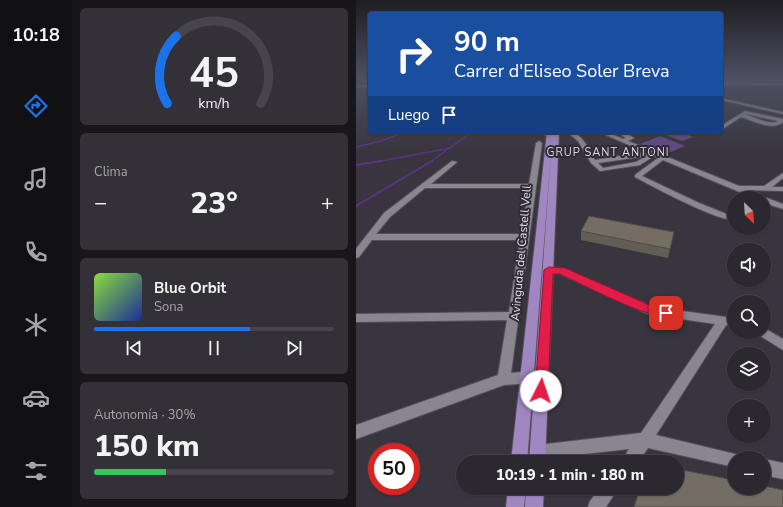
<!DOCTYPE html>
<html lang="es">
<meta charset="utf-8">
<style>
body{margin:0;font-family:"Nunito Sans",sans-serif;background:#333037;color:#f1f3f6;height:100vh;display:flex;flex-direction:column;font-size:15px;white-space:nowrap}
*{box-sizing:border-box;margin:0}
p{font-size:13px;color:#a6a6aa}
.icon{flex:none;width:22px;height:22px;fill:none;stroke:currentColor;stroke-width:2;stroke-linecap:round;stroke-linejoin:round}
.map{position:relative;flex:1;overflow:hidden}
.details{display:flex;flex-direction:column;gap:8px;padding:8px;background:#18161a;width:284px}
.details>*{flex:none}
.banner{position:absolute;left:12px;top:12px;width:355px;height:122px;border-radius:4px;box-shadow:0 1px 3px #0004,0 0 0 1px #47444b;background:#1a4fa0;color:#fff;overflow:hidden}
.needle{width:26px;rotate:155deg}
.controls{position:absolute;left:371px;top:191px;display:grid;gap:8px}
.controls a{display:grid;place-items:center;width:44px;height:44px;border-radius:50%;background:#2b282f;box-shadow:0 1px 3px #0004,0 0 0 1px #47444b;font-size:20px}
.speed{position:absolute;left:12px;top:443px;display:flex;gap:8px;font-size:20px;font-weight:700;text-align:center}
.speed>*{display:grid;place-content:center;width:52px;height:52px;border-radius:50%;background:#2b282f;box-shadow:0 1px 3px #0004,0 0 0 1px #47444b;line-height:1}
.speed .limit{border:6px solid #d22;background:#fff;color:#111}
.pin{position:absolute;display:grid;place-items:center;width:34px;height:34px;color:#fff;margin:-17px;border-radius:8px;box-shadow:0 2px 6px #0006}
.me{position:absolute;width:44px;margin:-22px;rotate:4deg;stroke-linejoin:round;filter:drop-shadow(0 0 3px #0008)}
.turn{display:flex;align-items:center;gap:14px;height:84px;padding:0 20px;font-size:18px}
.turn .icon{width:52px;height:52px;stroke-width:2.5}
.turn b{display:block;font-size:28px;line-height:34px}
.then{display:flex;align-items:center;height:38px;padding:0 20px;background:#0003;gap:8px;font-size:15px}
.big{font-size:30px;font-weight:800;line-height:1.1}
.details .widget{flex:1;display:flex;flex-direction:column;justify-content:center;gap:6px;min-width:0;padding:0 14px;border-radius:6px;background:#333037}
.details .dial{align-items:center;gap:0}
.dial svg{height:104px;overflow:visible;fill:none;stroke:#47444b;stroke-width:7;stroke-linecap:round;text-anchor:middle}
.dial text{fill:#f1f3f6;stroke:none}
.song{display:flex;align-items:center;gap:12px}
.cover{width:48px;height:48px;border-radius:6px;background:linear-gradient(135deg,hsl(90 70% 55%),hsl(230 70% 35%))}
.played{height:4px;border-radius:2px;background:linear-gradient(90deg,#1a73e8 65%,#47444b 65%)}
.keys{display:flex;justify-content:space-around;direction:ltr}
.heat{display:flex;justify-content:space-between;align-items:center;font-size:22px;direction:ltr}
.charge{height:6px;border-radius:3px;background:linear-gradient(90deg,#34c759 30%,#47444b 0)}
.trip{position:absolute;left:100px;top:455px;width:228px;height:40px;border-radius:20px;background:#2b282f;box-shadow:0 1px 3px #0004,0 0 0 1px #47444b;font-weight:800;line-height:40px;text-align:center}
main{display:flex;flex:1;min-height:0}
.tabs{display:flex;flex-direction:column;width:72px;justify-content:space-around;align-items:center;background:#111013;color:#a6a6aa}
.tabs .icon{width:28px;height:28px}
.tabs .selected{color:#1a73e8}
.tabs b{font-size:18px;color:#f1f3f6}
.map>svg:first-child{display:block}
.green{fill:#624982}
.lines{fill:none;stroke-linecap:round;stroke-linejoin:round}
.stream-far1{stroke:#593482;stroke-width:1.5}
.stream{stroke:#593482;stroke-width:2}
.minor-casing{stroke:#545159;stroke-width:2}
.major-casing{stroke:#545159;stroke-width:2}
.minor{fill:#8a8691;fill-rule:evenodd}
.major{fill:#a087c2;fill-rule:evenodd}
.wall{fill:#635e55}
.building{fill:#736d63;stroke:#504c45}
.route{fill:#e11d48;stroke:#92132f}
.labels{text-anchor:middle;dominant-baseline:central;stroke-width:4;stroke-linejoin:round;paint-order:stroke}
.far-neighbourhood-label{font-size:11px;letter-spacing:1px;fill:#ddd8e5;stroke:#2f2b35}
.street-label{font-size:12px;fill:#e7e4eb;stroke:#2f2b35}
</style>
<main>
<nav class="tabs">
<b>10:18</b>
<svg class="icon selected" aria-label="directions" viewBox="0 0 24 24"><path d="M12 3l9 9-9 9-9-9zM9 14v-3h6M13 9l2 2-2 2"/></svg>
<svg class="icon" aria-label="music" viewBox="0 0 24 24"><path d="M9 18V5l10-2v13"/><circle cx="6" cy="18" r="3"/><circle cx="16" cy="16" r="3"/></svg>
<svg class="icon" aria-label="phone" viewBox="0 0 24 24"><path d="M5 4h4l2 5-3 2q2 4 5 5l2-3 5 2v4C11 20 4 13 5 4z"/></svg>
<svg class="icon" aria-label="climate" viewBox="0 0 24 24"><path d="M12 3v18M4 7l16 10M4 17L20 7"/></svg>
<svg class="icon" aria-label="car" viewBox="0 0 24 24"><path d="M5 17H2v-5l4-1 3-4h7l3 4 3 1v5h-3M9 17h6M6 11h13"/><circle cx="7" cy="17" r="2"/><circle cx="17" cy="17" r="2"/></svg>
<svg class="icon" aria-label="filters" viewBox="0 0 24 24"><path d="M4 7h16M4 17h16"/><circle cx="9" cy="7" r="2"/><circle cx="15" cy="17" r="2"/></svg>
</nav>
<section class="details">
<div class="widget dial"><svg viewBox="0 0 100 80">
<path d="M14 69A42 42 0 1 1 86 69"/>
<path d="M14 69A42 42 0 0 1 21 17" stroke="#1a73e8"/>
<text x="50" y="56" font-size="32" font-weight="700">45</text>
<text x="50" y="72" font-size="11">km/h</text>
</svg></div>
<div class="widget"><p>Clima</p>
<div class="heat"><a>−</a><b class="big">23°</b><a>+</a></div>
</div>
<div class="widget">
<div class="song"><i class="cover"></i><div><b>Blue Orbit</b><p>Sona</p></div></div>
<div class="played"></div>
<div class="keys"><svg class="icon" aria-label="previous" viewBox="0 0 24 24"><path d="M18 5L8 12l10 7zM5 5v14"/></svg><svg class="icon" aria-label="pause" viewBox="0 0 24 24"><path d="M8 5v14M16 5v14"/></svg><svg class="icon" aria-label="next" viewBox="0 0 24 24"><path d="M6 5l10 7-10 7zM19 5v14"/></svg></div>
</div>
<div class="widget"><p>Autonomía · 30%</p><b class="big">150 km</b><div class="charge"></div></div>
</section>
<div class="map">
<svg width="427" height="507" viewBox="0 0 427 507">
<rect width="100%" height="100%" fill="#39353f"/>
<g class="green">
<polygon points="308,132 325,132 337,137 326,141 305,133"/>
<polygon points="304,136 329,146 308,155 284,144"/>
</g>
<g class="lines">
<g class="stream-far1">
<polyline points="0,147 25,141 49,132"/>
<polyline points="19,162 95,148"/>
<polyline points="74,162 116,132"/>
</g>
<g class="stream">
<polyline points="0,165 25,161"/>
<polyline points="0,206 76,161"/>
</g>
<g class="minor-casing">
<g id="minor">
<rect x="365" y="83" width="62" height="2"/>
<polygon points="365,98 427,112 427,114 365,100"/>
<path d="M389,111L427,119V122C416,131 398,121 385,117L365,130V126ZM389,114H390L422,121C414,126 398,117 389,114Z"/>
<polygon points="179,132 191,132 196,134 193,136"/>
<path d="M211,132C227,132 232,149 239,160L289,152L243,132H251L267,139L270,138L261,132H268L278,138L272,141L383,186H408L427,173V178L416,187H427V191L392,190L406,197L398,198L307,160L286,176L343,203L373,215L378,213V219C366,224 294,185 279,177V175L302,158L298,156L284,165L244,171L235,163L222,141ZM291,156L280,162L247,168L242,163Z"/>
<path d="M183,141L186,143L155,373L186,370L190,372L192,376L190,380L186,382L148,385L0,439V425L142,375L151,320L0,322V314L153,312L164,240H16L3,257L0,258V249L28,213L96,161L101,162L75,184H173L180,143ZM69,188H173L165,234H20L34,217Z"/>
<polygon points="407,198 411,198 427,204 427,209 408,203"/>
<polygon points="193,267 209,269 297,307 378,318 378,326 370,325 300,435 383,455 385,458 378,458 378,467 292,448 282,462 265,462 273,449 182,459 177,457 175,452 177,447 182,445 285,433 359,324 292,314 204,274 190,272 188,270 190,268"/>
<polygon points="408,328 427,339 427,350 403,335 401,332 408,332"/>
<polygon points="408,459 427,463 427,479 408,475"/>
<polygon points="244,488 262,488 250,507 232,507 234,501"/>
</g>
</g>
<g class="major-casing">
<g id="major">
<polygon points="413,79 427,79 427,80 365,84 365,82"/>
<polygon points="14,85 14,87 0,87 2,86"/>
<polygon points="191,132 203,132 189,462 173,462 195,152 171,462 155,462"/>
<polygon points="152,488 170,488 168,507 150,507"/>
<polygon points="170,488 188,488 187,507 169,507"/>
</g>
</g>
<use href="#minor" class="minor"/>
<use href="#major" class="major"/>
</g>
<polygon class="wall" points="225,231 318,232 312,258 225,240"/>
<g class="building">
<polygon points="233,216 318,232 314,249 225,231"/>
<polygon points="321,469 378,480 378,488 408,488 408,486 427,490 427,507 278,507 284,488 321,488"/>
</g>
<linearGradient id="sky" x2="0" y2="1"><stop stop-color="#1f1d23"/><stop offset="0.53" stop-color="#4e5163"/><stop offset="1" stop-color="#4e5163" stop-opacity="0"/></linearGradient>
<rect width="427" height="150" fill="url(#sky)"/>
<path class="route" d="M193,267L209,268L298,307L314,310L316,313L314,316C297,322 224,283 204,274H197L192,391L190,395L185,397L181,395L179,391L188,270Z"/>
<g class="labels">
<g class="far-neighbourhood-label">
<text x="252" y="152">GRUP SANT ANTONI</text>
</g>
<g class="street-label">
<text transform="translate(165 253) rotate(-85)">Avinguda del Castell Vell</text>
</g>
</g>
</svg>
<div class="controls">
<a><svg class="needle" viewBox="-14 -14 28 28"><path d="M0-13l5 13h-10z" fill="#e53935"/><path d="M0 13l5-13h-10z" fill="#a6a6aa"/></svg></a>
<a><svg class="icon" aria-label="sound" viewBox="0 0 24 24"><path d="M4 9h4l5-4v14l-5-4H4zM17 9q2 3 0 6"/></svg></a>
<a><svg class="icon" aria-label="search" viewBox="0 0 24 24"><circle cx="10" cy="10" r="6"/><path d="M15 15l6 6"/></svg></a>
<a><svg class="icon" aria-label="layers" viewBox="0 0 24 24"><path d="M12 4l9 5-9 5-9-5zM3 14l9 5 9-5"/></svg></a>
<a>+</a>
<a>−</a>
</div>
<div class="speed"><div class="limit">50</div></div>
<div class="pin" style="left:310px;top:313px;background:#d93025"><svg class="icon" aria-label="arrive" viewBox="0 0 24 24"><path d="M6 21V4h12l-3 4 3 4H6"/></svg></div>
<svg class="me" style="left:185px;top:391px" viewBox="-20 -20 40 40"><circle r="19" fill="#fff"/><path d="M0-13L10 11 0 6-10 11z" fill="#e11d48"/></svg>
<div class="trip">10:19 · 1 min · 180 m</div>
<div class="banner">
<div class="turn"><svg class="icon" aria-label="right" viewBox="0 0 24 24"><path d="M7 20v-9h11M14 6l5 5-5 5"/></svg><div><b>90 m</b>Carrer d'Eliseo Soler Breva</div></div>
<div class="then">Luego<svg class="icon" aria-label="arrive" viewBox="0 0 24 24"><path d="M6 21V4h12l-3 4 3 4H6"/></svg></div>
</div>
</div>
</main>
